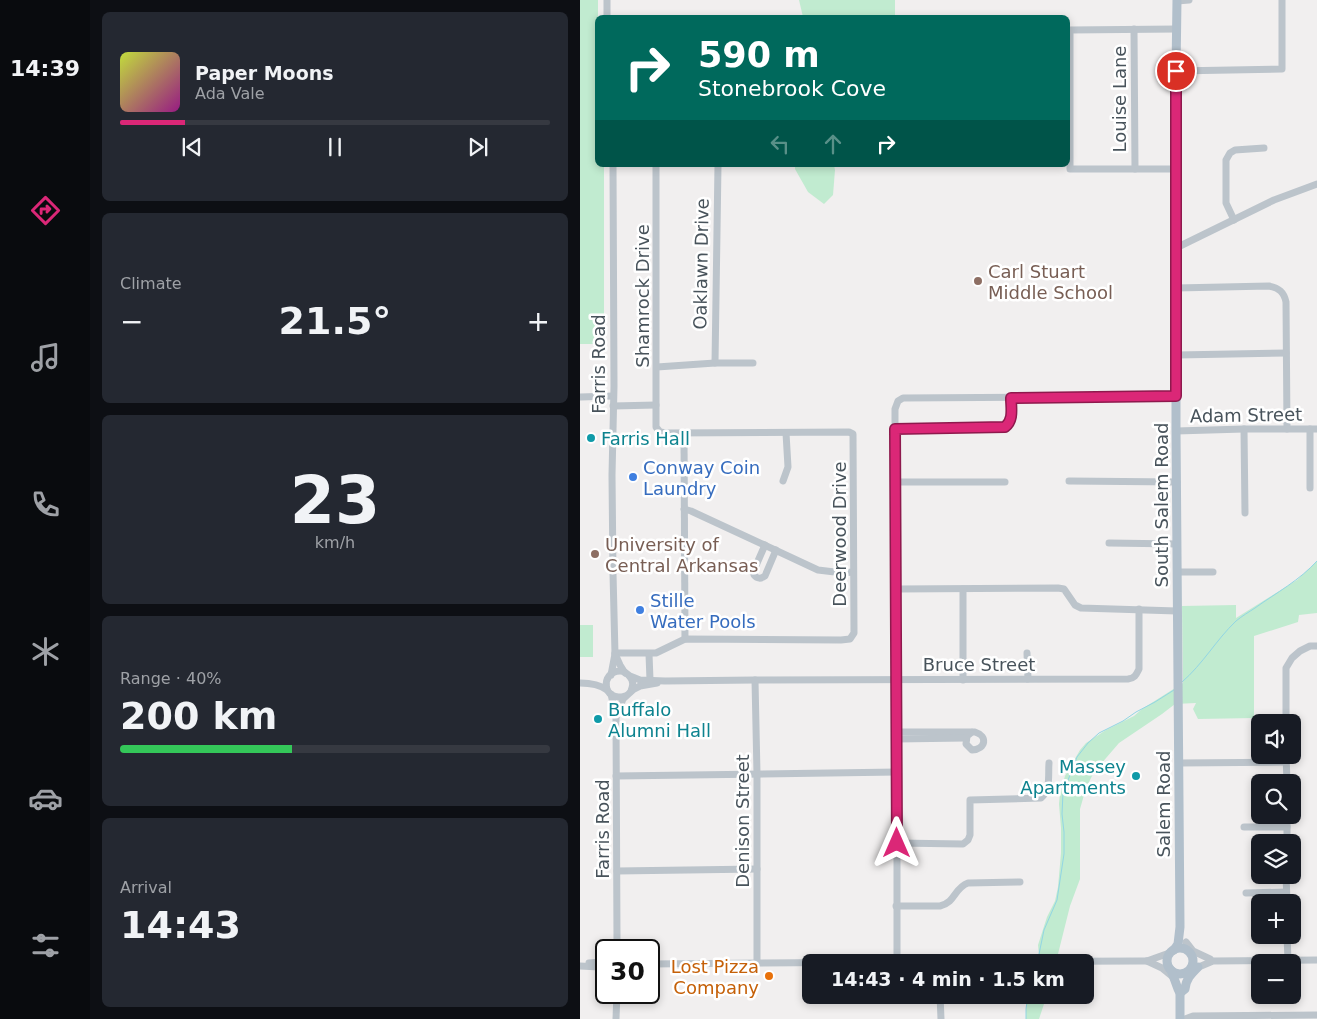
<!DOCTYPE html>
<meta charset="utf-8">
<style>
body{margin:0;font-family:"DejaVu Sans",sans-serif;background:#242831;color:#f1f3f6;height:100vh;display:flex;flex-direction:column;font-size:19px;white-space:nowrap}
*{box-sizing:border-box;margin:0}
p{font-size:16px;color:#9ea1a6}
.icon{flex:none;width:28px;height:28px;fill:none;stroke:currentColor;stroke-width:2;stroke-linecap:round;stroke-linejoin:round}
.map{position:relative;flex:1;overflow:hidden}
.drawer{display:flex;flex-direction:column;gap:12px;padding:12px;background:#0d0f14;width:490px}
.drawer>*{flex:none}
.top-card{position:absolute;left:15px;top:15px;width:475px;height:152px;border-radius:8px;box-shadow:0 2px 8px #0003;background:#00695c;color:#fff;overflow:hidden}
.tools{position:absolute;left:671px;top:714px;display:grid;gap:10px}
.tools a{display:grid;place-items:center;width:50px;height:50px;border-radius:8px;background:#171b24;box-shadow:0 2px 8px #0003;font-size:25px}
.speed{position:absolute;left:15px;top:939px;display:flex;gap:10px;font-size:25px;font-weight:700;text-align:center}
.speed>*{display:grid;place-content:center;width:65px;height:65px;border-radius:50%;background:#171b24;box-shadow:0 2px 8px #0003;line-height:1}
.speed .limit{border:2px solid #111;border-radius:8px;background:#fff;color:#111}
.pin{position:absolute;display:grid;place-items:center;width:42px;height:42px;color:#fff;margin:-21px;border:2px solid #fff;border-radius:50%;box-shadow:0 1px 5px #0007}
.me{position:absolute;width:55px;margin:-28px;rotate:0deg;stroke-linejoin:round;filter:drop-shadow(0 0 4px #0008)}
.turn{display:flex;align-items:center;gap:18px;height:105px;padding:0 20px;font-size:22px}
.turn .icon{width:65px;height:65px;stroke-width:2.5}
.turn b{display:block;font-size:35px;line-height:42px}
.lanes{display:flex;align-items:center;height:48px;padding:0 20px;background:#0003;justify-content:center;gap:25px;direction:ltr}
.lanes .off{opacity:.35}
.big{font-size:38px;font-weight:600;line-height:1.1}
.drawer .tile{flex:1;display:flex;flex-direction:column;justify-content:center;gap:8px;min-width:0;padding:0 18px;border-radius:8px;background:#242831}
.drawer .dial{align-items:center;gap:0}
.dial b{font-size:65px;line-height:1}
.song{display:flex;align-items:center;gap:15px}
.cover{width:60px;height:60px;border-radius:8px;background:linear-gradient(135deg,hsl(70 70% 55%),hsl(310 70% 35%))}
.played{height:5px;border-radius:2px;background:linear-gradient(90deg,#db2777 15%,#363941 15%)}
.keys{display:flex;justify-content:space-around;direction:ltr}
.heat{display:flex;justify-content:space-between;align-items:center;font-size:28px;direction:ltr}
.charge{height:8px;border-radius:4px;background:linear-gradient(90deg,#34c759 40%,#363941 0)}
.trip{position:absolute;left:222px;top:954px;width:292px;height:50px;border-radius:8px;background:#171b24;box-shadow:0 2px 8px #0003;font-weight:600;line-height:50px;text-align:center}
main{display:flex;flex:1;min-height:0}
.tabs{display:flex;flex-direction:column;width:90px;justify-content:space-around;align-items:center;background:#090b0e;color:#9ea1a6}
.tabs .icon{width:35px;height:35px}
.tabs .active{color:#db2777}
.tabs b{font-size:22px;color:#f1f3f6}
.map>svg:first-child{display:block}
.green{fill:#c1ebd0}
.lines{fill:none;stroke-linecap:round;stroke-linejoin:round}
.stream{stroke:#92d6e4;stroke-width:1}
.minor{stroke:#bcc4cb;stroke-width:7}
.major{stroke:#b1bfcb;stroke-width:9}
.route-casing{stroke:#8e194d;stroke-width:12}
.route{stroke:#db2777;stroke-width:9}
.education-dot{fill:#8d6e63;stroke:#fff;stroke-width:2}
.culture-dot{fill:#0f9aa8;stroke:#fff;stroke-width:2}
.shop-dot{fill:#3f7fe0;stroke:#fff;stroke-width:2}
.food-dot{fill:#e8710a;stroke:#fff;stroke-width:2}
.labels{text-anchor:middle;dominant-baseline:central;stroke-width:5;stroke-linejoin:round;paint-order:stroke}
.street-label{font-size:18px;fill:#48535b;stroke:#fff}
.education-label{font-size:18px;fill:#785e54;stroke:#fff;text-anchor:start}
.culture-label{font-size:18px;fill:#0d838f;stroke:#fff;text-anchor:start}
.shop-label{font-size:18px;fill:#366cbe;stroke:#fff;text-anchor:start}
.food-label{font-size:18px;fill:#c56008;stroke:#fff;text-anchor:end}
</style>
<main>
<nav class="tabs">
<b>14:39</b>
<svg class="icon active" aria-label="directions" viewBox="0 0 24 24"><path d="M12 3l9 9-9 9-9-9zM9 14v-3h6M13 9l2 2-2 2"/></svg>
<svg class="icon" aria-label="music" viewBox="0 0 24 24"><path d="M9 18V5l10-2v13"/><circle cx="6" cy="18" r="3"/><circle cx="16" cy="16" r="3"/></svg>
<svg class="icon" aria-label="phone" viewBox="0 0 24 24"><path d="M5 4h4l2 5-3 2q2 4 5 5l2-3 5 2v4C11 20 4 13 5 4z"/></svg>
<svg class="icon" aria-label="climate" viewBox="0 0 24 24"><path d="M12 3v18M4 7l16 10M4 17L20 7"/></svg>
<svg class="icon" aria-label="car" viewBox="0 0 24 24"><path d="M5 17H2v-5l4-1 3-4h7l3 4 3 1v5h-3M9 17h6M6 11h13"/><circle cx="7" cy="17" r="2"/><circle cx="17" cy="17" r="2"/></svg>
<svg class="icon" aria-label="filters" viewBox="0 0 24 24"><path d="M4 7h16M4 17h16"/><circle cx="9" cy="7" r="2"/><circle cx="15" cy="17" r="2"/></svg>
</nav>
<section class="drawer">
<div class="tile">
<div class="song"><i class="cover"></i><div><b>Paper Moons</b><p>Ada Vale</p></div></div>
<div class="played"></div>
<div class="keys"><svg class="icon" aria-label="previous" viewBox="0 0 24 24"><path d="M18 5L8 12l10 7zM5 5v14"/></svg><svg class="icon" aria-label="pause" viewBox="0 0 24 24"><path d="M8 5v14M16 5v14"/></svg><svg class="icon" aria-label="next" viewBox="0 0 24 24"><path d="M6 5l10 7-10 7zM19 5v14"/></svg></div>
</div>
<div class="tile"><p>Climate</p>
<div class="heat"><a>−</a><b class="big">21.5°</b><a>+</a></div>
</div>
<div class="tile dial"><b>23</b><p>km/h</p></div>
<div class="tile"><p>Range · 40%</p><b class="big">200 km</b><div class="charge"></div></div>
<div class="tile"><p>Arrival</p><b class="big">14:43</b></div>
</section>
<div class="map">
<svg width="737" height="1019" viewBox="0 0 737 1019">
<rect width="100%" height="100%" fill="#f1efef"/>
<g class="green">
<polygon points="0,0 18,0 18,165 24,165 24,336 22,341 16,344 0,344"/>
<polygon points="219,0 315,0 315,17 223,17"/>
<polygon points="215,165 254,165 255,170 253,195 244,204 228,192 215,169"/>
<polygon points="737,561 737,613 719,615 718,622 674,636 674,718 618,719 613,709 616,703 595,704 582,714 539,743 514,772 506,788 500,809 500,879 490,906 476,962 457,962 459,955 458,945 467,917 475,901 478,887 481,853 481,828 479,804 480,793 485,776 500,750 506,743 526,730 554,716 562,709 603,683 602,606 656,605 656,618 717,580"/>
<rect x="0" y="625" width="13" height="32"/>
<polygon points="448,995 467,995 459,1019 446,1019 446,1009"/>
</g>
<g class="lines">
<g class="stream">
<path d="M602,682C623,664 636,640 656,621C662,616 669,612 675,608C696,593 720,580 737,561"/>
<polyline points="458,959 464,930 477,900 484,854 484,832 482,814 483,793 497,757 508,743 519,733 543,721 556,712 575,702 594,690"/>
<polyline points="446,1019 446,1009 448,995"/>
</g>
<g class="minor">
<polyline points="27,0 27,18"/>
<polyline points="597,1 609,0"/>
<polyline points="554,29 555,169"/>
<polyline points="596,71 702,69 702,0"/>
<polyline points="596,169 490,169 490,30 597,29"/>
<polyline points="654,220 646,203 646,160 650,153 655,150 684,148"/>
<polyline points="596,248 694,200 737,184"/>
<path d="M596,288L689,286C699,288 704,292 706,302L707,429"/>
<polyline points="597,355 706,353"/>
<polyline points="135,363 138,165"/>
<polyline points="77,367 135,363 173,363"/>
<polyline points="0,397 33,396"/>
<polyline points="33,406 76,405"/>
<path d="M315,429L425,427C434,420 431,408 431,398"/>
<polyline points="664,429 665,513"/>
<polyline points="730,429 730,488"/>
<polyline points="596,431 664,429 737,429"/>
<polyline points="104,433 105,639"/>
<polyline points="203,481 208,467 206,433"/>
<polyline points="489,481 597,482"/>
<polyline points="315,482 425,482"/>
<polyline points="104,509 111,511 238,570 263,573 273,572"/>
<polyline points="529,543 597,544"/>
<path d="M185,545L174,570V575C177,579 181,579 185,576L196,550"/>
<polyline points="598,572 633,572"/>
<polyline points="317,589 478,588 484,589 495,605 501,608 597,611"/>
<polyline points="35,653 76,653 105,639 261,640 270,639 274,633 273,434 269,432 87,433 80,432 76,427 76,165"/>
<polyline points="447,653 448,679"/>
<polyline points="35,654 40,665 45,673"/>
<polyline points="69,654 70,680"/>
<polyline points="31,675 35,654 33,573 32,475 34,386 33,165"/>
<path d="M50,676L60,680L85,681L175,680L548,679C555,678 556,675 559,669V609"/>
<polyline points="175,680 177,774 177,963"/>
<polyline points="383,680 383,589"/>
<path d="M0,683C10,683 19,684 27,690"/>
<polyline points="31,694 36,717 37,941 40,950"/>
<path d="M45,696C22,703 20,671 40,671C44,671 47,673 50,677C54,681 53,686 51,691"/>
<polyline points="36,717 43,699 54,689 60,686 77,683"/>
<polyline points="706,722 706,668 712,658 720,651 730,646 737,646"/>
<path d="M316,732H395C408,736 406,749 392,750L386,744L387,736L392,732"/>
<polyline points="316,739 386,738"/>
<polyline points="706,755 707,782"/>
<polyline points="599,763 706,762"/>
<polyline points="36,776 317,772"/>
<polyline points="664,827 707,827"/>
<polyline points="707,842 707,815"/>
<path d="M317,843L383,844L388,840L390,835V800L461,798C471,790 468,775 469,763"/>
<polyline points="37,871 177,869"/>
<polyline points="706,875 707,902"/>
<polyline points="666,893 706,892"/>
<path d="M316,906H360C376,902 374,888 388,883L440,882"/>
<polyline points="707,935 708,960"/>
<polyline points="606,942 613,951 630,959"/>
<polyline points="33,950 37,941"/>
<polyline points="567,961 582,968 593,977"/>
<polyline points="317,962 317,589 315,429 315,409 318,401 323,398 596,396"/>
<polyline points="9,963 21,962 26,960"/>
<polyline points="69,964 317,962 559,961 567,961 592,952"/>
<polyline points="0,966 19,967 26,969"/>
<polyline points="614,969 633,961 737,960"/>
<polyline points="360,995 361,1019"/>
<polyline points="36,1019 37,992"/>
<polyline points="605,1019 613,1016 737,1015"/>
</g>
<g class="major">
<circle cx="600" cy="961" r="13"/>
<polyline points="594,950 598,944 600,927 596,431 596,71 597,0"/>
<polyline points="591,970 598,989 600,993 600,1019"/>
<path d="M600,993L605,989C606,979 611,974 618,967"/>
</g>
</g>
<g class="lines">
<g class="route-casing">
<path id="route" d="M317,843L315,429L425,427C434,420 431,408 431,398L596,396V71"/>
</g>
<use href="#route" class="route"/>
</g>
<g class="education-dot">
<circle cx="398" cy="281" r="5"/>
<circle cx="15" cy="554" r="5"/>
</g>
<g class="culture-dot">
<circle cx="11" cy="438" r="5"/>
<circle cx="18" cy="719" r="5"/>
<circle cx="556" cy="776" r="5"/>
</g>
<g class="shop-dot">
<circle cx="53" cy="477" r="5"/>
<circle cx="60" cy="610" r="5"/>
</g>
<circle class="food-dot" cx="189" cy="976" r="5"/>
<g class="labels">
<g class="street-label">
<text transform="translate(539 99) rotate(-90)">Louise Lane</text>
<text transform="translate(121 264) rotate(-89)">Oaklawn Drive</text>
<text transform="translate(62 296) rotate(-90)">Shamrock Drive</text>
<text transform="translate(18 364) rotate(-90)">Farris Road</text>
<text transform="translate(666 415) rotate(-1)">Adam Street</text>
<text transform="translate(581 505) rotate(-90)">South Salem Road</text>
<text transform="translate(259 534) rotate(-90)">Deerwood Drive</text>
<text x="399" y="664">Bruce Street</text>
<text transform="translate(583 804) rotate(-90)">Salem Road</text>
<text transform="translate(162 821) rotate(-90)">Denison Street</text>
<text transform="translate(22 829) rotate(-90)">Farris Road</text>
</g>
<g class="education-label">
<text x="408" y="271">Carl Stuart<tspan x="408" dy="21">Middle School</tspan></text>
<text x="25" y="544">University of<tspan x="25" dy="21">Central Arkansas</tspan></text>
</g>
<g class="culture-label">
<text x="21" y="438">Farris Hall</text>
<text x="28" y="709">Buffalo<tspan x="28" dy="21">Alumni Hall</tspan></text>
<text x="546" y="766" text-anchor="end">Massey<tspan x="546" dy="21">Apartments</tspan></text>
</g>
<g class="shop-label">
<text x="63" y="467">Conway Coin<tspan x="63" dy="21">Laundry</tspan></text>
<text x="70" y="600">Stille<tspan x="70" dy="21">Water Pools</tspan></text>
</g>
<g class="food-label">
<text x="179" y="966">Lost Pizza<tspan x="179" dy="21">Company</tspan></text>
</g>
</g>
</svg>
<div class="tools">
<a><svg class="icon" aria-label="sound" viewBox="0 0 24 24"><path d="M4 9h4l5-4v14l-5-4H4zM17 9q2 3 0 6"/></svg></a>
<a><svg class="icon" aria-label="search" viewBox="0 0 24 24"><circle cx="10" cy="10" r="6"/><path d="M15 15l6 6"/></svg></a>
<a><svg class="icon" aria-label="layers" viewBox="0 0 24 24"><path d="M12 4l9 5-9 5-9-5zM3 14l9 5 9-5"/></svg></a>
<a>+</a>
<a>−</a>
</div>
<div class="speed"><div class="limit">30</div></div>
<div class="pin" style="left:596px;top:71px;background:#d93025"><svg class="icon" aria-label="arrive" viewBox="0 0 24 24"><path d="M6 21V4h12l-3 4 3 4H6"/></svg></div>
<svg class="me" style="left:317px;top:843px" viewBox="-20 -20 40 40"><path d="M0-17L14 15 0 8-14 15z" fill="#db2777" stroke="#fff" stroke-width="4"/></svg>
<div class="trip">14:43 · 4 min · 1.5 km</div>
<div class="top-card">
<div class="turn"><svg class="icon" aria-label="right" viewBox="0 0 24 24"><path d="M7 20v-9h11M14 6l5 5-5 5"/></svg><div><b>590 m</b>Stonebrook Cove</div></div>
<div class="lanes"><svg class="icon off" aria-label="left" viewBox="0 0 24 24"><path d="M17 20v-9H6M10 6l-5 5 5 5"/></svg><svg class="icon off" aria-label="ahead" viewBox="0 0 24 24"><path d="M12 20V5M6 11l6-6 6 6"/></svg><svg class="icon" aria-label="right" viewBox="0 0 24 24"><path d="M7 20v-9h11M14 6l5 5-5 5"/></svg></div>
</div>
</div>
</main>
